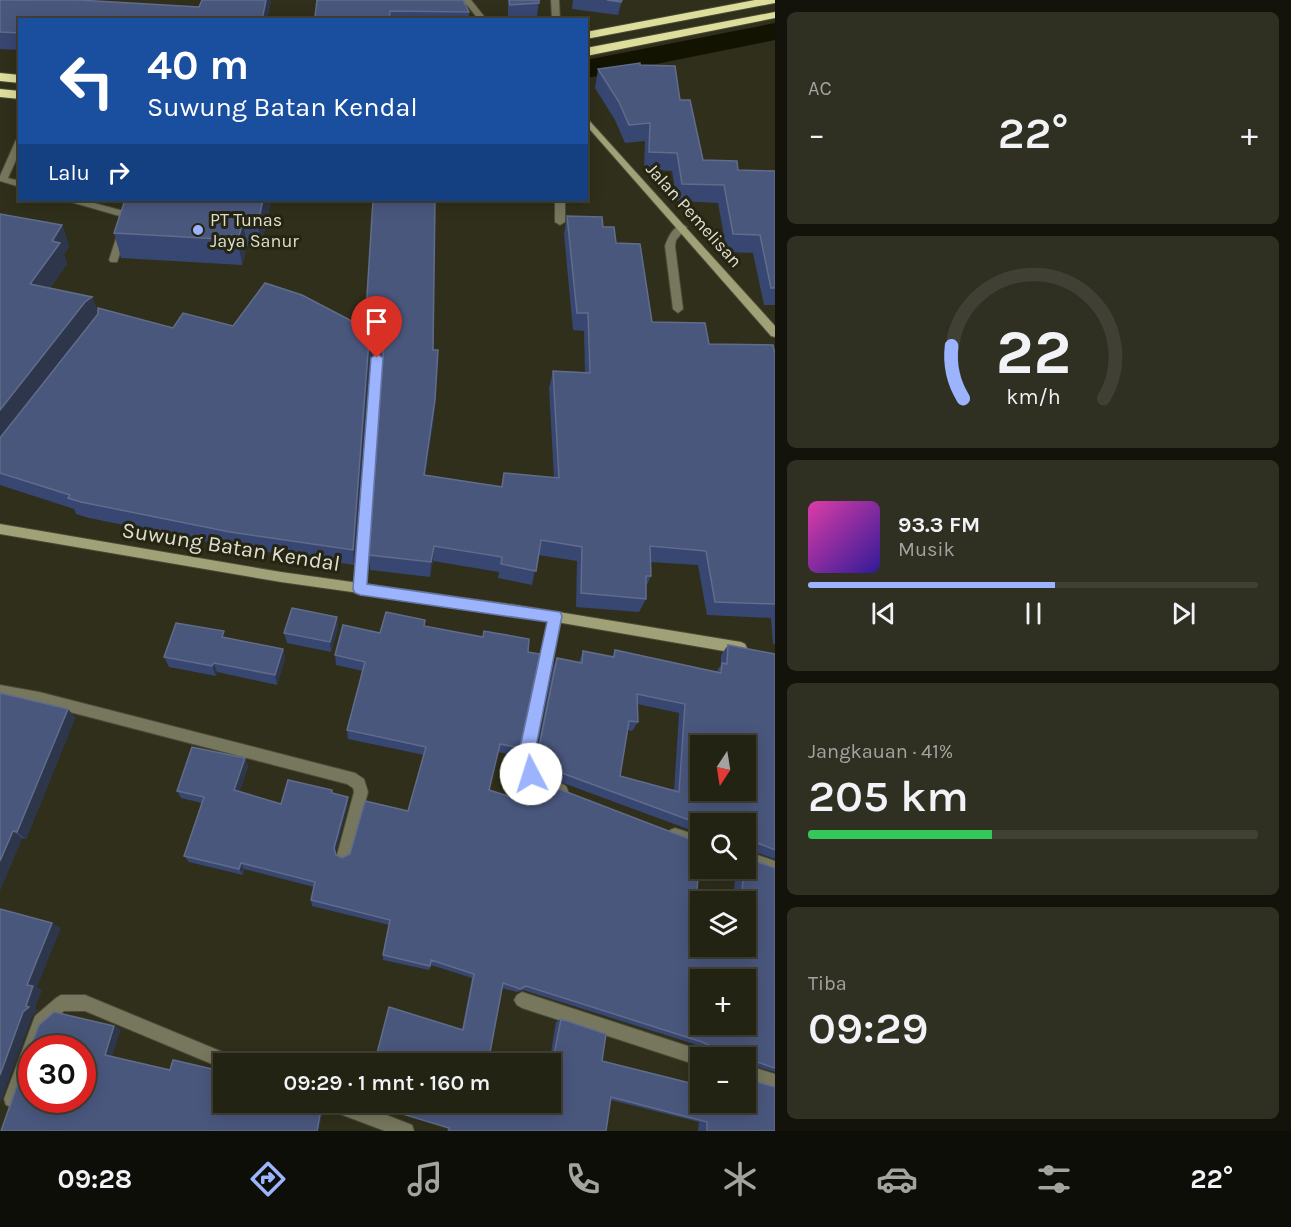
<!DOCTYPE html>
<html lang="id">
<meta charset="utf-8">
<style>
body{margin:0;font-family:Karla,sans-serif;background:#2f2f22;color:#f1f3f6;height:100vh;display:flex;flex-direction:column;font-size:22px;white-space:nowrap}
*{box-sizing:border-box;margin:0}
p{font-size:20px;color:#a3a4a0}
.icon{flex:none;width:33px;height:33px;fill:none;stroke:currentColor;stroke-width:2;stroke-linecap:round;stroke-linejoin:round}
.map{position:relative;flex:1;overflow:hidden}
.drawer{display:flex;flex-direction:column;gap:12px;padding:12px;background:#13130b;width:516px}
.drawer>*{flex:none}
.banner{position:absolute;left:18px;top:18px;width:570px;height:183px;border-radius:0px;box-shadow:0 3px 15px #0003,0 0 0 2px #404034;background:#1a4fa0;color:#fff;overflow:hidden}
.needle{width:39px;rotate:192deg}
.tools{position:absolute;left:690px;top:735px;display:grid;gap:12px}
.tools a{display:grid;place-items:center;width:66px;height:66px;border-radius:0px;background:#232314;box-shadow:0 3px 15px #0003,0 0 0 2px #404034;font-size:30px}
.speed{position:absolute;left:18px;top:1035px;display:flex;gap:12px;font-size:30px;font-weight:700;text-align:center}
.speed>*{display:grid;place-content:center;width:78px;height:78px;border-radius:50%;background:#232314;box-shadow:0 3px 15px #0003,0 0 0 2px #404034;line-height:1}
.speed .limit{border:9px solid #d22;background:#fff;color:#111}
.pin{position:absolute;display:grid;place-items:center;width:51px;height:51px;color:#fff;margin:-62px -26px;border-radius:50% 50% 50% 0;rotate:-45deg;box-shadow:0 0 6px #0007}
.pin .icon{rotate:45deg}
.me{position:absolute;width:66px;margin:-33px;rotate:355deg;stroke-linejoin:round;filter:drop-shadow(0 0 4px #0008)}
.turn{display:flex;align-items:center;gap:21px;height:126px;padding:0 30px;font-size:27px}
.turn .icon{width:78px;height:78px;stroke-width:2.5}
.turn b{display:block;font-size:42px;line-height:51px}
.then{display:flex;align-items:center;height:57px;padding:0 30px;background:#0003;gap:12px;font-size:22px}
.big{font-size:45px;font-weight:600;line-height:1.1}
.drawer .tile{flex:1;display:flex;flex-direction:column;justify-content:center;gap:9px;min-width:0;padding:0 21px;border-radius:9px;background:#2f2f22}
.drawer .dial{align-items:center;gap:0}
.dial svg{height:156px;overflow:visible;fill:none;stroke:#404034;stroke-width:7;stroke-linecap:round;text-anchor:middle}
.dial text{fill:#f1f3f6;stroke:none}
.song{display:flex;align-items:center;gap:18px}
.cover{width:72px;height:72px;border-radius:9px;background:linear-gradient(135deg,hsl(320 70% 55%),hsl(250 70% 35%))}
.played{height:6px;border-radius:3px;background:linear-gradient(90deg,#9bb4fd 55%,#404034 55%)}
.keys{display:flex;justify-content:space-around;direction:ltr}
.heat{display:flex;justify-content:space-between;align-items:center;font-size:33px;direction:ltr}
.charge{height:9px;border-radius:4px;background:linear-gradient(90deg,#34c759 41%,#404034 0)}
.trip{position:absolute;left:213px;top:1053px;width:348px;height:60px;border-radius:0px;background:#232314;box-shadow:0 3px 15px #0003,0 0 0 2px #404034;font-weight:600;line-height:60px;text-align:center}
.menu{display:flex;height:96px;justify-content:space-around;align-items:center;background:#0e0e08;color:#a3a4a0}
.menu .icon{width:42px;height:42px}
.menu .on{color:#9bb4fd}
.menu b{font-size:27px;color:#f1f3f6}
main{display:flex;flex:1;min-height:0}
.map>svg:first-child{display:block}
.water{fill:#131302}
.lines{fill:none;stroke-linecap:round;stroke-linejoin:round}
.lane-casing{stroke:#4b4b38;stroke-width:2}
.street-casing{stroke:#4b4b38;stroke-width:2}
.secondary-casing{stroke:#4b4b38;stroke-width:2}
.highway-casing{stroke:#4b4b38;stroke-width:2}
.lane{fill:#76775d;fill-rule:evenodd}
.street{fill:#76775d;fill-rule:evenodd}
.secondary{fill:#a0a177;fill-rule:evenodd}
.highway{fill:#ddde9c;fill-rule:evenodd}
.wall{fill:#384672;fill-rule:evenodd}
.shaded-wall{fill:#2d364b}
.building{fill:#4a577d;stroke:#616c8a;stroke-width:1.5;fill-rule:evenodd}
.route{fill:#9bb4fd;stroke:#6575a4;stroke-width:1.5}
.poi-dot{fill:#9bb4fd;stroke:#252511;stroke-width:2}
.labels{text-anchor:middle;dominant-baseline:central;stroke-width:6;stroke-linejoin:round;paint-order:stroke}
.far-street-label{font-size:18px;fill:#deded2;stroke:#252511}
.far-poi-label{font-size:18px;fill:#deded2;stroke:#252511;text-anchor:start}
.street-label{font-size:22px;fill:#deded2;stroke:#252511}
</style>
<main>
<div class="map">
<svg width="775" height="1131" viewBox="0 0 775 1131">
<rect width="100%" height="100%" fill="#2f2f1b"/>
<polygon class="water" points="775,23 775,40 587,78 586,60"/>
<g class="lines">
<g class="lane-casing">
<g id="lane">
<polygon points="20,137 20,151 8,178 20,181 20,187 0,181 0,176 16,140"/>
<polygon points="69,200 83,200 131,213 133,215 117,262 111,262 109,260 123,217 71,202"/>
<polygon points="555,200 565,200 565,222 560,225 555,222"/>
<path d="M682,224L687,227L676,240L675,246L683,309L678,313L673,309L665,246C668,237 673,227 682,224Z"/>
</g>
</g>
<g class="street-casing">
<g id="street">
<polygon points="463,0 471,0 487,20 479,20"/>
<polygon points="551,0 559,0 560,20 552,20"/>
<polygon points="377,354 382,358 366,589 364,593 360,594 356,593 354,589 372,358"/>
<polygon points="555,612 559,613 561,617 532,762 536,769 566,786 568,791 566,796 561,798 526,779 518,762 549,617 551,613"/>
<polygon points="0,685 39,692 355,773 364,779 368,792 349,860 344,862 339,860 337,855 354,792 353,788 347,784 39,704 0,697"/>
<polygon points="675,828 700,836 700,850 670,840 668,835 670,830"/>
<polygon points="746,851 775,861 775,875 746,865"/>
<polygon points="522,992 700,1050 706,1052 708,1058 700,1058 700,1066 522,1008 517,1005 514,1000 517,995"/>
<polygon points="61,995 85,995 237,1058 239,1064 224,1064 224,1069 85,1011 64,1011 46,1026 38,1048 32,1048 32,1067 18,1105 12,1107 6,1105 4,1099 35,1016 56,998"/>
<polygon points="746,1065 775,1074 775,1090 746,1081"/>
<polygon points="322,1102 353,1102 412,1125 414,1131 385,1131 324,1108"/>
</g>
</g>
<g class="secondary-casing">
<g id="secondary">
<polygon points="586,117 775,326 775,337 771,336 586,125"/>
<polygon points="0,524 281,572 516,605 741,642 745,644 747,648 745,652 741,654 516,615 281,582 0,534"/>
</g>
</g>
<g class="highway-casing">
<g id="highway">
<polygon points="755,0 775,0 775,3 586,39 586,32"/>
<polygon points="775,12 775,18 586,56 586,48"/>
<polygon points="0,73 20,75 20,83 0,81"/>
<polygon points="0,89 20,91 20,99 0,97"/>
</g>
</g>
<use href="#lane" class="lane"/>
<use href="#street" class="street"/>
<use href="#secondary" class="secondary"/>
<use href="#highway" class="highway"/>
</g>
<g class="wall">
<polygon points="0,0 91,1 199,7 271,0 267,20 20,20 20,50 0,49"/>
<polygon points="317,0 469,12 469,20 315,20"/>
<polygon points="508,0 539,0 537,17 508,19"/>
<polygon points="573,0 622,0 618,15 572,9"/>
<polygon points="640,65 680,100 703,160 738,170 775,171 775,305 764,305 753,253 727,252 718,203 677,201 672,171 644,169 645,141 625,143 615,120 595,88 598,69"/>
<polygon points="125,200 271,200 261,247 247,246 242,265 121,258 114,233"/>
<polygon points="0,214 62,225 69,246 64,255 67,264 50,288 92,297 98,313 173,328 233,326 365,328 433,350 434,417 425,475 501,486 504,473 554,478 549,388 553,371 585,372 584,331 573,330 564,234 567,216 603,227 616,243 652,322 709,344 775,354 775,644 773,644 771,618 707,615 698,565 650,562 651,576 646,587 646,599 639,612 576,607 577,561 538,555 532,585 498,578 499,572 433,561 430,577 370,570 369,555 383,357 377,352 370,358 354,565 234,547 89,518 76,514 74,509 0,485"/>
<polygon points="337,617 338,628 331,652 287,643 284,633"/>
<path d="M425,627L528,652L520,748L517,756L498,752L489,790L535,804L538,790L541,782L693,938L728,950V946H746V902H733L736,868H746V824H700V828L696,832L555,780L542,770L543,761L535,760L553,667L557,658L579,662L583,651L612,657L615,650L716,672L721,665V655L728,645L775,654V859L752,851V860L775,868V1072L754,1066L753,1081L775,1131H698L699,1122L611,1100L606,1131H447L448,1128L361,1102H550V1064H549L556,1022L561,1019L602,1061L690,1083L692,1066L700,1064V1102L746,1058H710L707,1050L694,1044L523,990L517,992L502,988L488,1063L376,1057L462,1029L472,978L431,965L429,970L383,960V955L389,925L312,906L311,900L314,887L244,869L243,875L189,862L184,856L202,803L181,798L177,791L245,758L248,766L240,791L281,804L333,793L348,804L335,853L336,855L342,858L350,854L408,811L424,755L348,739L347,730L363,671L336,665L335,655L380,633ZM637,704L679,713L674,790L620,776L628,730L632,731L638,722Z"/>
<polygon points="226,638 283,649 285,659 277,685 217,672 216,676 169,667 164,657"/>
<polygon points="0,693 68,709 75,718 26,839 22,838 0,890"/>
</g>
<g class="shaded-wall">
<polygon points="266,0 271,0 267,20 262,20"/>
<polygon points="263,200 271,200 261,247 258,222"/>
<polygon points="243,221 247,246 242,265 238,240"/>
<polygon points="62,225 69,246 64,255 67,264 39,305 30,284"/>
<polygon points="92,297 99,317 0,442 0,410 85,302"/>
<polygon points="377,334 377,352 370,358 354,565 353,550 369,340"/>
<polygon points="435,400 434,417 423,491 424,475"/>
<polygon points="434,546 433,561 430,577 431,562"/>
<polygon points="337,617 338,628 331,652 330,642"/>
<polygon points="283,649 285,659 277,685 275,675"/>
<polygon points="214,663 217,672 216,676 212,666"/>
<polygon points="68,709 75,718 26,839 17,832"/>
<polygon points="245,758 248,766 238,797 234,790"/>
<polygon points="348,797 348,804 335,854 334,848"/>
<polygon points="13,831 22,838 0,890 0,861"/>
<polygon points="241,863 244,869 243,875 239,869"/>
<polygon points="52,923 61,928 37,987 42,990 35,1009 39,1010 33,1015 0,1104 0,1075 26,1006 27,985"/>
<polygon points="114,1026 121,1029 112,1057 105,1055"/>
<polygon points="321,1109 323,1110 319,1131 317,1131"/>
</g>
<g class="building">
<polygon points="0,0 79,0 199,7 202,0 266,0 262,20 20,20 20,33 0,32"/>
<polygon points="317,0 463,0 469,12 390,11 389,19 315,17"/>
<polygon points="509,0 539,0 539,3 510,5"/>
<polygon points="607,0 622,0 621,2"/>
<polygon points="640,63 640,65 675,66 680,100 690,100 703,160 737,161 738,170 775,171 775,288 771,288 760,235 733,234 724,185 682,184 677,153 649,152 650,123 629,125 619,102 598,69"/>
<polygon points="125,200 263,200 258,222 243,221 238,240 114,233"/>
<polygon points="373,200 435,200 433,350 438,350 435,400 424,475 502,487 504,473 559,478 553,371 590,373 588,313 577,313 567,216 602,217 603,227 614,227 616,243 640,244 652,322 705,323 709,344 773,345 775,354 775,604 715,602 706,551 650,546 651,576 646,576 646,599 581,593 582,547 541,540 536,571 501,564 502,557 434,546 431,562 369,555 384,341 377,334 369,340 353,550 230,532 81,502 68,498 70,495 0,473 0,438 98,314 98,308 173,328 183,313 233,326 265,283 302,295 365,328"/>
<polygon points="0,214 62,225 52,241 60,243 30,284 92,297 85,302 0,410"/>
<polygon points="292,608 337,617 330,642 284,633"/>
<path d="M386,612L425,620L424,626L483,637L484,631L529,639L528,652L540,654L520,748L500,744L489,790L537,805L541,782L700,843V854L693,938L700,941V946H717L735,953L736,946H746V902H741L744,868H746V853L747,833L746,832V824H721L704,817L703,824H700L559,772L545,762L547,753L538,752L557,658L582,663L583,651L614,657L615,650L721,673L722,663L727,664L728,645L775,654V850L755,842L752,845V860L775,868V1068L754,1061L753,1081L775,1087V1131H707V1122L611,1097L606,1131H449V1128L363,1102H550V1075L561,1019L606,1034L602,1061L698,1085L700,1064V1102H746V1058H717L718,1055L715,1048L702,1042L526,986L520,989L503,983L488,1063L491,1064H369L371,1056L376,1057L389,1007L463,1030L474,974L431,960L430,966L383,955L390,920L311,900L315,882L241,863L239,869L184,856L204,797L177,791L192,747L245,758L234,790L281,804L288,780L332,790V793L348,797L334,848L336,855L342,858L350,854L365,801L408,811L426,747L347,730L365,662L335,655L343,625L380,633ZM637,694L685,704L679,792L620,776L629,721L638,722ZM700,746H746V790H700ZM700,980H746V1024H700Z"/>
<polygon points="176,623 224,631 222,637 283,649 275,675 214,663 212,666 164,657"/>
<polygon points="0,693 68,709 17,832 13,831 0,861"/>
<polygon points="0,909 52,923 27,985 33,986 26,1006 29,1007 23,1012 0,1075"/>
<path d="M54,1012L114,1026L105,1055L170,1070L173,1060L221,1071L220,1075L224,1076V1102H293L321,1109L317,1131H1L24,1066L25,1048L31,1047L39,1025ZM32,1048H82V1100H32Z"/>
</g>
<polygon class="route" points="377,354 383,358 367,584 560,612 562,616 533,762 538,774 536,780 531,782 525,780 517,762 547,622 360,595 355,593 353,589 371,358"/>
<circle class="poi-dot" cx="198" cy="230" r="6"/>
<g class="labels">
<g class="far-street-label">
<text transform="translate(694 215) rotate(48)">Jalan Pemelisan</text>
</g>
<g class="far-poi-label">
<text x="210" y="220">PT Tunas<tspan x="210" dy="21">Jaya Sanur</tspan></text>
</g>
<g class="street-label">
<text transform="translate(231 547) rotate(9)">Suwung Batan Kendal</text>
</g>
</g>
</svg>
<div class="tools">
<a><svg class="needle" viewBox="-14 -14 28 28"><path d="M0-13l5 13h-10z" fill="#e53935"/><path d="M0 13l5-13h-10z" fill="#a3a4a0"/></svg></a>
<a><svg class="icon" aria-label="search" viewBox="0 0 24 24"><circle cx="10" cy="10" r="6"/><path d="M15 15l6 6"/></svg></a>
<a><svg class="icon" aria-label="layers" viewBox="0 0 24 24"><path d="M12 4l9 5-9 5-9-5zM3 14l9 5 9-5"/></svg></a>
<a>+</a>
<a>−</a>
</div>
<div class="speed"><div class="limit">30</div></div>
<div class="pin" style="left:377px;top:358px;background:#d93025"><svg class="icon" aria-label="arrive" viewBox="0 0 24 24"><path d="M6 21V4h12l-3 4 3 4H6"/></svg></div>
<svg class="me" style="left:531px;top:774px" viewBox="-20 -20 40 40"><circle r="19" fill="#fff"/><path d="M0-13L10 11 0 6-10 11z" fill="#9bb4fd"/></svg>
<div class="trip">09:29 · 1 mnt · 160 m</div>
<div class="banner">
<div class="turn"><svg class="icon" aria-label="left" viewBox="0 0 24 24"><path d="M17 20v-9H6M10 6l-5 5 5 5"/></svg><div><b>40 m</b>Suwung Batan Kendal</div></div>
<div class="then">Lalu<svg class="icon" aria-label="right" viewBox="0 0 24 24"><path d="M7 20v-9h11M14 6l5 5-5 5"/></svg></div>
</div>
</div>
<section class="drawer">
<div class="tile"><p>AC</p>
<div class="heat"><a>−</a><b class="big">22°</b><a>+</a></div>
</div>
<div class="tile dial"><svg viewBox="0 0 100 80">
<path d="M14 69A42 42 0 1 1 86 69"/>
<path d="M14 69A42 42 0 0 1 8 42" stroke="#9bb4fd"/>
<text x="50" y="56" font-size="32" font-weight="700">22</text>
<text x="50" y="72" font-size="11">km/h</text>
</svg></div>
<div class="tile">
<div class="song"><i class="cover"></i><div><b>93.3 FM</b><p>Musik</p></div></div>
<div class="played"></div>
<div class="keys"><svg class="icon" aria-label="previous" viewBox="0 0 24 24"><path d="M18 5L8 12l10 7zM5 5v14"/></svg><svg class="icon" aria-label="pause" viewBox="0 0 24 24"><path d="M8 5v14M16 5v14"/></svg><svg class="icon" aria-label="next" viewBox="0 0 24 24"><path d="M6 5l10 7-10 7zM19 5v14"/></svg></div>
</div>
<div class="tile"><p>Jangkauan · 41%</p><b class="big">205 km</b><div class="charge"></div></div>
<div class="tile"><p>Tiba</p><b class="big">09:29</b></div>
</section>
</main>
<nav class="menu">
<b>09:28</b>
<svg class="icon on" aria-label="directions" viewBox="0 0 24 24"><path d="M12 3l9 9-9 9-9-9zM9 14v-3h6M13 9l2 2-2 2"/></svg>
<svg class="icon" aria-label="music" viewBox="0 0 24 24"><path d="M9 18V5l10-2v13"/><circle cx="6" cy="18" r="3"/><circle cx="16" cy="16" r="3"/></svg>
<svg class="icon" aria-label="phone" viewBox="0 0 24 24"><path d="M5 4h4l2 5-3 2q2 4 5 5l2-3 5 2v4C11 20 4 13 5 4z"/></svg>
<svg class="icon" aria-label="climate" viewBox="0 0 24 24"><path d="M12 3v18M4 7l16 10M4 17L20 7"/></svg>
<svg class="icon" aria-label="car" viewBox="0 0 24 24"><path d="M5 17H2v-5l4-1 3-4h7l3 4 3 1v5h-3M9 17h6M6 11h13"/><circle cx="7" cy="17" r="2"/><circle cx="17" cy="17" r="2"/></svg>
<svg class="icon" aria-label="filters" viewBox="0 0 24 24"><path d="M4 7h16M4 17h16"/><circle cx="9" cy="7" r="2"/><circle cx="15" cy="17" r="2"/></svg>
<b>22°</b>
</nav>
